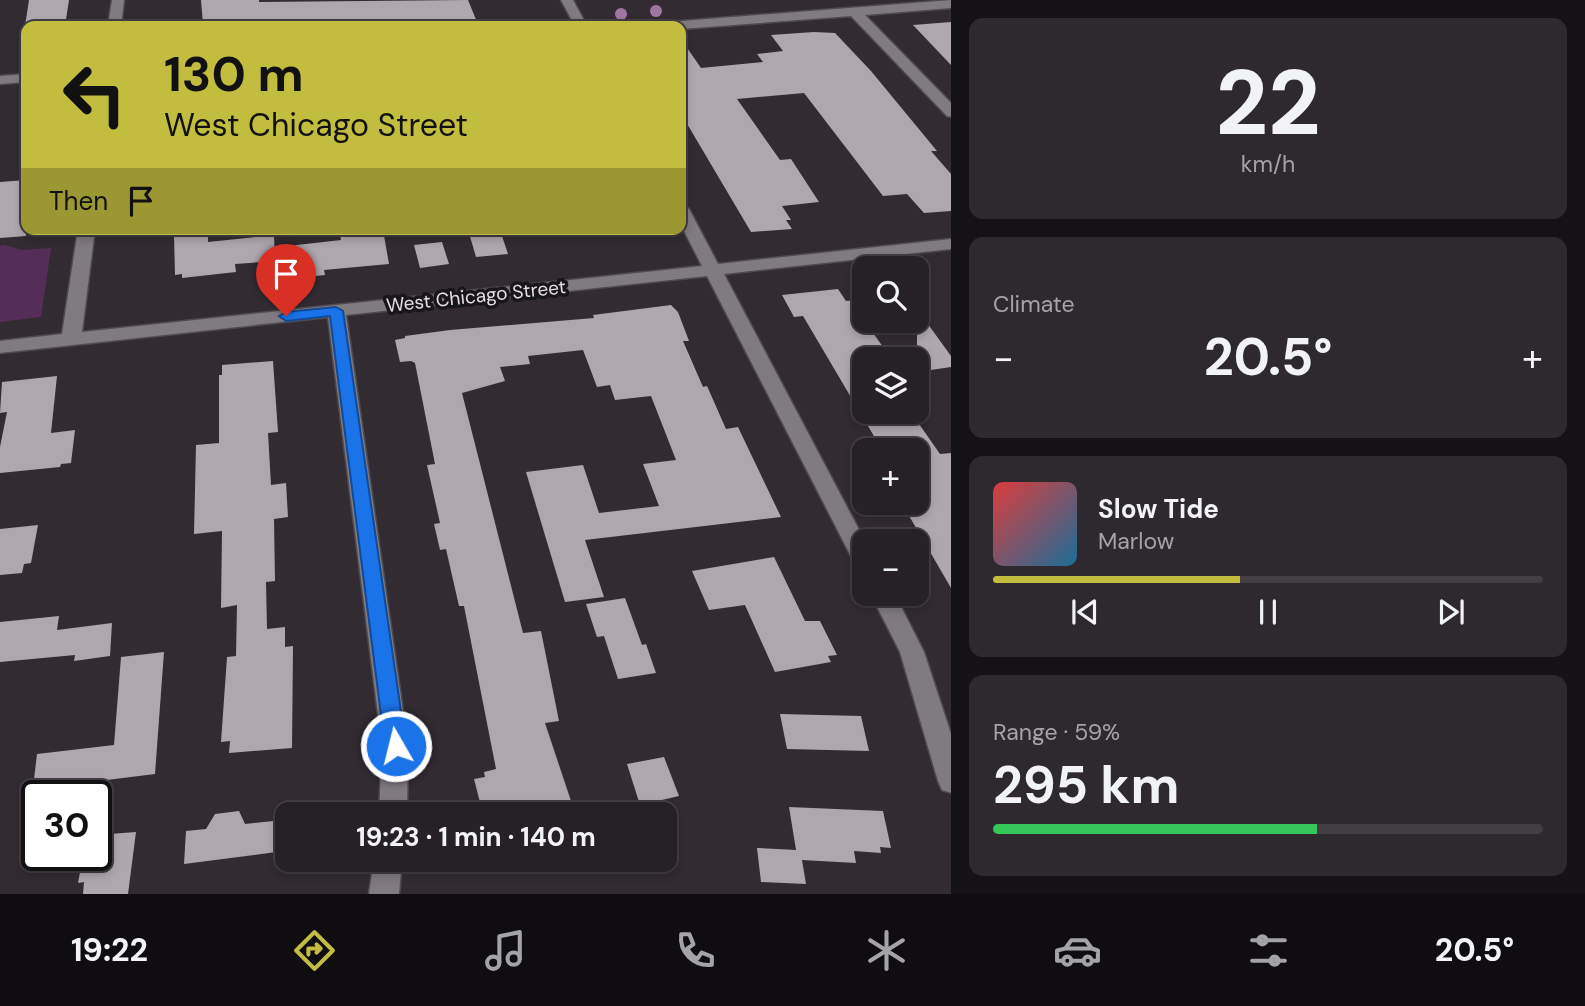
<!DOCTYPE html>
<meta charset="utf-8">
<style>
body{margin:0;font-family:"DM Sans",sans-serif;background:#2e292e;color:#f1f3f6;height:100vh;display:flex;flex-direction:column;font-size:26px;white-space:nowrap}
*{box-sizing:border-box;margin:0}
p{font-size:23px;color:#a4a3a7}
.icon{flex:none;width:38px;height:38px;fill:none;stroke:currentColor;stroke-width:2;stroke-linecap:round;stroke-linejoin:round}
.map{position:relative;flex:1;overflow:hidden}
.sheet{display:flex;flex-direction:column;gap:18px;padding:18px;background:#151215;width:634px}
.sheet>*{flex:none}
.top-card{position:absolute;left:21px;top:21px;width:665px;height:214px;border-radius:14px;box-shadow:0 4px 10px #0003,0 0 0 2px #423e43;background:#c2bd3f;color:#111;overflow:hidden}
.tools{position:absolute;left:852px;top:256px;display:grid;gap:14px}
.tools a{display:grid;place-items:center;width:77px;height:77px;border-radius:14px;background:#262126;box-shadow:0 4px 10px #0003,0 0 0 2px #423e43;font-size:35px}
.speed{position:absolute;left:21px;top:780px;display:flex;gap:14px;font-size:35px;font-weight:700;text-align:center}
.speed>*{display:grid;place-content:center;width:91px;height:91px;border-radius:50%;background:#262126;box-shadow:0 4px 10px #0003,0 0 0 2px #423e43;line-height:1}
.speed .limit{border:4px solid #111;border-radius:10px;background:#fff;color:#111}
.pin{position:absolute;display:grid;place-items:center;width:60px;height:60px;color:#fff;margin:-72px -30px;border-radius:50% 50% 50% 0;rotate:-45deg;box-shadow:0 0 7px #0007}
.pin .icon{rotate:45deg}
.me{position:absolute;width:77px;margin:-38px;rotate:352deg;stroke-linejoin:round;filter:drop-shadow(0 0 5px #0008)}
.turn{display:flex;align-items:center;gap:24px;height:147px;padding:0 28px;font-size:32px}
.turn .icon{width:91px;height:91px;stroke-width:2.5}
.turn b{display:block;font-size:49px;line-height:60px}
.then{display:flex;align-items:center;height:66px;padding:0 28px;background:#0003;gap:14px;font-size:26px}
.big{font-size:52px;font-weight:700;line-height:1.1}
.sheet .card{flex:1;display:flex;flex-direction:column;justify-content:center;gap:10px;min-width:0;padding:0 24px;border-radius:14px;background:#2e292e}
.sheet .dial{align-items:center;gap:0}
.dial b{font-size:91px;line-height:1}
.song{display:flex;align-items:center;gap:21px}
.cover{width:84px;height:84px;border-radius:10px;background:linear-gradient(135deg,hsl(0 70% 55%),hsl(200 70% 35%))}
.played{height:7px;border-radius:4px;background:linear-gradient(90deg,#c2bd3f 45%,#423e43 45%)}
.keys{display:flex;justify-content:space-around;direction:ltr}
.heat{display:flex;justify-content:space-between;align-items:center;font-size:38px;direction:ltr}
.charge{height:10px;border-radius:5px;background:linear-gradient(90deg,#34c759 59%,#423e43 0)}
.trip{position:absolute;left:275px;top:802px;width:402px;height:70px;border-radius:14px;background:#262126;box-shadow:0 4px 10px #0003,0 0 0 2px #423e43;font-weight:700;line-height:70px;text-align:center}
.tabs{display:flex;height:112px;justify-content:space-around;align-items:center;background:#0f0d0f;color:#a4a3a7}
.tabs .icon{width:49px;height:49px}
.tabs .current{color:#c2bd3f}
.tabs b{font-size:32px;color:#f1f3f6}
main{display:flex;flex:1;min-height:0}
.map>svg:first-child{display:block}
.green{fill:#552d58}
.building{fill:#aea7ae}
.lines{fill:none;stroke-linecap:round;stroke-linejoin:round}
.minor-casing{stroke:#4e4a4f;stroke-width:3}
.minor{fill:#807a81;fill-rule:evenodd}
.tree{fill:#9f76a2}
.route{fill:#1a73e8;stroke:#114b97;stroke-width:2}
.labels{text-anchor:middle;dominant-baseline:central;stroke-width:7;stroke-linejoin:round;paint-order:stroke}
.street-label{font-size:19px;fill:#e3e0e4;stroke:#181618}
</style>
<main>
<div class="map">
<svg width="952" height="894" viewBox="0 0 952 894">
<rect width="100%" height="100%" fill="#322c32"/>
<polygon class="green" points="5,245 22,250 51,248 41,317 0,322 0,246"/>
<g class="building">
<polygon points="29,0 69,0 65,26 25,26"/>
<polygon points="201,0 259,0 259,2 468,0 477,22 414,26 213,26 213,24 203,25"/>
<polygon points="951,22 951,65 913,25"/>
<polygon points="814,32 835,33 871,71 937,151 931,151 951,174 951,211 924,213 907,194 883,196 804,93 737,99 780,160 791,159 819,202 782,206 791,220 786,220 792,229 751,232 683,117 688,117 681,106 681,39 701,68 763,62 757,54 783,51 771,35"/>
<polygon points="26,180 26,236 0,238 0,182"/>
<polygon points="383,230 389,264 324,270 325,275 295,278 294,272 291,273 288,246 341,240 340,234"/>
<polygon points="500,230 508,254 476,257 469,233"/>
<polygon points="202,231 202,235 208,234 208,242 274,235 275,261 235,264 236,272 182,278 182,274 175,275 174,235"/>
<polygon points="442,242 449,264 420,268 414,245"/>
<polygon points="838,289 846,301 864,299 864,320 883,347 864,349 864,411 910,411 940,454 951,453 951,588 908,514 919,513 917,437 878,443 803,316 794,317 782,295"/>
<polygon points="671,305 678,312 689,341 683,341 703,387 707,386 726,429 738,427 781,517 585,540 604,597 565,602 526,472 583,465 599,513 659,506 643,464 676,460 651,396 615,400 610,385 597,387 583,350 528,356 530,364 500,367 505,381 462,393 523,633 541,631 559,721 545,723 571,801 558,804 559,808 534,814 483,814 474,779 485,777 484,772 496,769 464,606 459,606 446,549 440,550 434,524 440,523 427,465 435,464 415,363 411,361 400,362 395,340 405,338 405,336 450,330 594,318 593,315"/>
<polygon points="917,309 951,356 951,367 917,372"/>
<polygon points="273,361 278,432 268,433 271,485 286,483 288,517 274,519 275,581 266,582 267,629 285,627 285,647 293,646 292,748 229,753 230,741 221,742 227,657 236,656 237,605 221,608 222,531 194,534 196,445 219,443 219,375 222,375 222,365"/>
<polygon points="57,376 51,433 75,430 71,463 61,464 60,467 0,473 0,447 7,412 0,413 2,382"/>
<polygon points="38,525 31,563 24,564 22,573 0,575 0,529"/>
<polygon points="774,557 805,621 820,621 837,655 828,656 831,662 775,672 745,605 709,610 692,571"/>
<polygon points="625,598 642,645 646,644 656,673 618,679 604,636 597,637 586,604"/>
<polygon points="59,616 57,630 112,623 110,656 74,661 75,655 0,662 0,622"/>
<polygon points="164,652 155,774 75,784 75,790 32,796 37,754 114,745 121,657"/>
<polygon points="780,714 861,716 869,751 787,749"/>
<polygon points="664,757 679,796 640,805 627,764"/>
<polygon points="789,807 883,811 891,848 880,847 881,853 854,851 856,863 802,860 806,884 761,882 757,848 796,850"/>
<polygon points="239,811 245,824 283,820 284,851 184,864 186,831 206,829 215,814"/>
<polygon points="136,832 128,894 83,894 84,882 78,883 83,856 96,856 96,835"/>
</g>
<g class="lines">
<g class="minor-casing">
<g id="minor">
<polygon points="112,0 124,0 121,26 108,26"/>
<polygon points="561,0 573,0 587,26 575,26"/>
<polygon points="952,0 952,8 865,15 952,104 952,117 947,116 851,16 681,29 681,26 662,26 669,22"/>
<polygon points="26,74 26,82 0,84 0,76"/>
<polygon points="681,204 689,209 718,264 952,239 952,249 724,274 865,541 864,569 856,566 707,276 346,315 408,746 407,814 379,814 382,746 328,317 0,353 0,341 62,334 78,229 95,229 82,332 702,266 681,225"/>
<polygon points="870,593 894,593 924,652 952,737 952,793 942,790 938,781 900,652"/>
<polygon points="374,859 402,859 399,894 369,894"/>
</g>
</g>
<use href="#minor" class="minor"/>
</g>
<g class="tree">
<circle cx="656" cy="11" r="6"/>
<circle cx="621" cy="14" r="6"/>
</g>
<polygon class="route" points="336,307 343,311 406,746 403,752 396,755 388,752 385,746 330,316 286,321 279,316 286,312"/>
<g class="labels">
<g class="street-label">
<text transform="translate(476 296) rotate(-6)">West Chicago Street</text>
</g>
</g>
</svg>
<div class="tools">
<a><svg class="icon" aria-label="search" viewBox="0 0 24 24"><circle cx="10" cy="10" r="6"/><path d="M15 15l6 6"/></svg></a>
<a><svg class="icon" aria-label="layers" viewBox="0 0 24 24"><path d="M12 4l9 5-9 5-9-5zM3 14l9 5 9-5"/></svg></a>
<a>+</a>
<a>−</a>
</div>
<div class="speed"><div class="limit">30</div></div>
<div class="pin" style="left:286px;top:316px;background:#d93025"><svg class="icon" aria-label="arrive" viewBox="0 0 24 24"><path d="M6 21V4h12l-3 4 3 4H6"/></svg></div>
<svg class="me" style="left:396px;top:746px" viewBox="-20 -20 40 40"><circle r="17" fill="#1a73e8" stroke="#fff" stroke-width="3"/><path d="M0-11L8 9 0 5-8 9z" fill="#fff"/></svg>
<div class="trip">19:23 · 1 min · 140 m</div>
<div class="top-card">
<div class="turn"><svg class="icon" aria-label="left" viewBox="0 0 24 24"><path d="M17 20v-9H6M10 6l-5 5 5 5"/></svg><div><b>130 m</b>West Chicago Street</div></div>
<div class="then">Then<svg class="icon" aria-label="arrive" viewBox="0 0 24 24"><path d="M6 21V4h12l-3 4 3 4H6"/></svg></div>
</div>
</div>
<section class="sheet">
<div class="card dial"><b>22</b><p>km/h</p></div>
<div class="card"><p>Climate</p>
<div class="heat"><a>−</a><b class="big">20.5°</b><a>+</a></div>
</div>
<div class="card">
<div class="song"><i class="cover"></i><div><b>Slow Tide</b><p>Marlow</p></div></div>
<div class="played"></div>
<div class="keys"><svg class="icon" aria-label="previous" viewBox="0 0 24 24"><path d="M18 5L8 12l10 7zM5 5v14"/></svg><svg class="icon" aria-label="pause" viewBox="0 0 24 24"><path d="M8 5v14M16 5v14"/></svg><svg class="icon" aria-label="next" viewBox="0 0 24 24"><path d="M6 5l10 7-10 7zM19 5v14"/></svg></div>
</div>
<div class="card"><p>Range · 59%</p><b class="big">295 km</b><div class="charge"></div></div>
</section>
</main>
<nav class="tabs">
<b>19:22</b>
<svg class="icon current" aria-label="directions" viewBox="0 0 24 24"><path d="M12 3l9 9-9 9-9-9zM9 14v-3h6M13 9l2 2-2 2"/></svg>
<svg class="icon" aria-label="music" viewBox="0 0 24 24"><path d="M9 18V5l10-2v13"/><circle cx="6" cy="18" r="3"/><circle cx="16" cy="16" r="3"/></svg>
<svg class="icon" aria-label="phone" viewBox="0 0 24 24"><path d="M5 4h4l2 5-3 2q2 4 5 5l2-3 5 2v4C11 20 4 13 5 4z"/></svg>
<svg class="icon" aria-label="climate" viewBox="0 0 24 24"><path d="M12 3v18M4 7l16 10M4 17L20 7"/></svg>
<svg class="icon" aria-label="car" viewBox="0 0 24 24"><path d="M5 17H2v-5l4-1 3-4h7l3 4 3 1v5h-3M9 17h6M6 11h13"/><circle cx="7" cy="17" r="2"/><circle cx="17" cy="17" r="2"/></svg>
<svg class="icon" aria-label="filters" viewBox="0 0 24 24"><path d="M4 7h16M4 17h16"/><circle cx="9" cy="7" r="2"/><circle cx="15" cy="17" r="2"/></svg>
<b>20.5°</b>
</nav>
